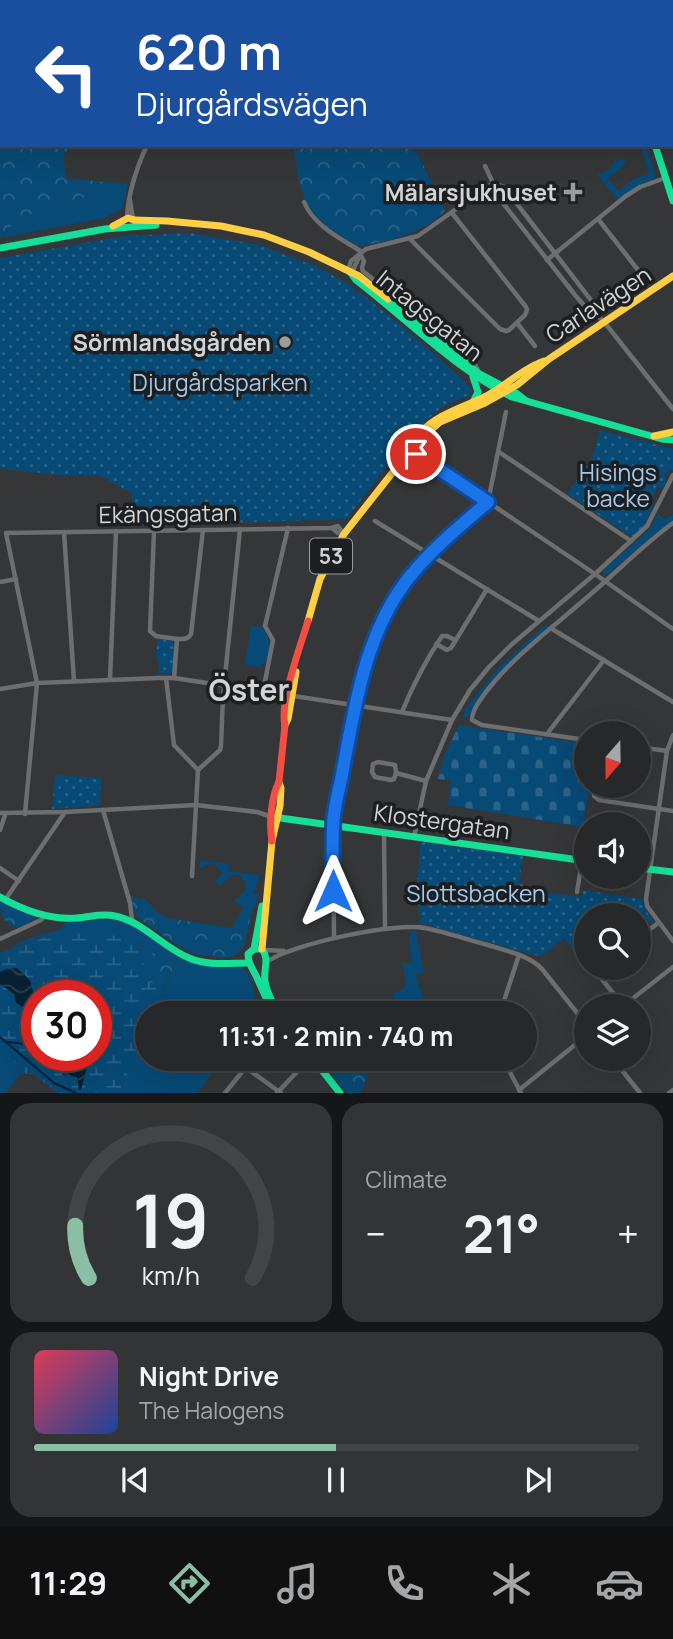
<!DOCTYPE html>
<meta charset="utf-8">
<style>
body{margin:0;font-family:Manrope,sans-serif;background:#333436;color:#f1f3f6;height:100vh;display:flex;flex-direction:column;font-size:26px;white-space:nowrap}
*{box-sizing:border-box;margin:0}
p{font-size:23px;color:#a4a6a8}
.icon{flex:none;width:38px;height:38px;fill:none;stroke:currentColor;stroke-width:2;stroke-linecap:round;stroke-linejoin:round}
.map{position:relative;height:1093px;overflow:hidden}
.sheet{display:flex;flex-direction:column;gap:10px;padding:10px;background:#151617;flex:1}
.sheet>*{flex:none}
.top-card{position:absolute;left:0px;top:0px;width:674px;height:147px;box-shadow:0 7px 28px #0002,0 0 0 2px #434447;background:#1a4fa0;color:#fff;overflow:hidden}
.needle{width:46px;rotate:200deg}
.controls{position:absolute;left:574px;top:721px;display:grid;gap:14px}
.controls a{display:grid;place-items:center;width:77px;height:77px;border-radius:50%;background:#27282a;box-shadow:0 7px 28px #0002,0 0 0 2px #434447;font-size:35px}
.speed{position:absolute;left:21px;top:980px;display:flex;gap:14px;font-size:35px;font-weight:700;text-align:center}
.speed>*{display:grid;place-content:center;width:91px;height:91px;border-radius:50%;background:#27282a;box-shadow:0 7px 28px #0002,0 0 0 2px #434447;line-height:1}
.speed .limit{border:10px solid #d22;background:#fff;color:#111}
.pin{position:absolute;display:grid;place-items:center;width:60px;height:60px;color:#fff;margin:-30px;border:4px solid #fff;border-radius:50%;box-shadow:0 2px 7px #0007}
.me{position:absolute;width:77px;margin:-38px;rotate:0deg;stroke-linejoin:round;filter:drop-shadow(0 0 5px #0008)}
.turn{display:flex;align-items:center;gap:24px;height:147px;padding:0 21px;font-size:32px}
.turn .icon{width:91px;height:91px;stroke-width:2.5}
.turn b{display:block;font-size:49px;line-height:60px}
.big{font-size:52px;font-weight:700;line-height:1.1}
.sheet .widget{flex:1;display:flex;flex-direction:column;justify-content:center;gap:10px;min-width:0;padding:0 24px;border-radius:21px;background:#333436}
.sheet .dial{align-items:center;gap:0}
.dial svg{height:182px;overflow:visible;fill:none;stroke:#434447;stroke-width:7;stroke-linecap:round;text-anchor:middle}
.dial text{fill:#f1f3f6;stroke:none}
.song{display:flex;align-items:center;gap:21px}
.cover{width:84px;height:84px;border-radius:10px;background:linear-gradient(135deg,hsl(350 70% 55%),hsl(220 70% 35%))}
.played{height:7px;border-radius:4px;background:linear-gradient(90deg,#8abfa5 50%,#434447 50%)}
.keys{display:flex;justify-content:space-around;direction:ltr}
.heat{display:flex;justify-content:space-between;align-items:center;font-size:38px;direction:ltr}
.sheet .tiles{flex:1;display:grid;gap:10px;grid-template-columns:1fr 1fr}
.widget:last-child{grid-column:span 2}
.trip{position:absolute;left:135px;top:1001px;width:402px;height:70px;border-radius:35px;background:#27282a;box-shadow:0 7px 28px #0002,0 0 0 2px #434447;font-weight:700;line-height:70px;text-align:center}
.tabs{display:flex;height:112px;justify-content:space-around;align-items:center;background:#101011;color:#a4a6a8}
.tabs .icon{width:49px;height:49px}
.tabs .current{color:#8abfa5}
.tabs b{font-size:32px;color:#f1f3f6}
.map>svg:first-child{display:block}
.grass{fill:#074a76}
.forest{fill:url(#forest-crowns)}
.wetland{fill:url(#wetland-marsh);fill-rule:evenodd}
.cemetery{fill:url(#cemetery-stones)}
.park{fill:url(#park-dots)}
.water{fill:url(#water-waves)}
.lines{fill:none;stroke-linecap:round;stroke-linejoin:round}
.stream{stroke:#082033;stroke-width:2}
.street{stroke:#6d6e6f;stroke-width:4.5}
.fast{stroke:#16e098;stroke-width:7}
.slow{stroke:#ffcf43;stroke-width:7}
.jam{stroke:#f24e42;stroke-width:7}
.route-casing{stroke:#114b97;stroke-width:18}
.route{stroke:#1a73e8;stroke-width:12}
.poi-dot{fill:#9a9d9f;stroke:#1c1e1f;stroke-width:2.5}
.labels{text-anchor:middle;dominant-baseline:central;stroke-width:7;stroke-linejoin:round;paint-order:stroke}
.shield{fill:#1c1e1f;stroke:#9b9d9f;stroke-width:2}
.shield-label{font-size:21px;font-weight:bold;fill:#d1d4d6}
.poi-label{font-size:23px;font-weight:bold;fill:#d1d4d6;stroke:#1c1e1f;text-anchor:end}
.street-label{font-size:23px;fill:#d1d4d6;stroke:#1c1e1f}
.park-label{font-size:23px;fill:#a3c9ec;stroke:#1c1e1f}
.district-label{font-size:30px;font-weight:bold;fill:#d1d4d6;stroke:#1c1e1f}
</style>
<div class="map">
<svg width="673" height="1093" viewBox="0 0 673 1093">
<defs>
<pattern id="forest-crowns" width="20" height="18" patternUnits="userSpaceOnUse" patternTransform="scale(1.75)"><rect width="20" height="18" fill="#074a76"/><path d="M2 6a3 3 0 1 1 6 0M12 15a3 3 0 1 1 6 0" fill="none" stroke="#2a6389"/></pattern>
<pattern id="wetland-marsh" width="20" height="14" patternUnits="userSpaceOnUse" patternTransform="scale(1.75)"><rect width="20" height="14" fill="#074a76"/><path d="M1 5h8M5 5V1M11 12h8M15 12V8" fill="none" stroke="#2a6389"/></pattern>
<pattern id="cemetery-stones" width="16" height="16" patternUnits="userSpaceOnUse" patternTransform="scale(1.75)"><rect width="16" height="16" fill="#074a76"/><path d="M2 7V4a2 2 0 0 1 4 0v3zM10 15v-3a2 2 0 0 1 4 0v3z" fill="#2a6389"/></pattern>
<pattern id="park-dots" width="8" height="8" patternUnits="userSpaceOnUse" patternTransform="scale(1.75)"><rect width="8" height="8" fill="#074a76"/><path d="M2 2h.1M6 6h.1" fill="none" stroke="#2a6389" stroke-width="1.8" stroke-linecap="round"/></pattern>
<pattern id="water-waves" width="16" height="10" patternUnits="userSpaceOnUse" patternTransform="scale(1.75)"><rect width="16" height="10" fill="#082033"/><path d="M0 5q4-4 8 0t8 0" fill="none" stroke="#2b4050"/></pattern>
</defs>
<rect width="100%" height="100%" fill="#343638"/>
<g class="grass">
<polygon points="640,145 646,145 656,178 641,184 618,201 597,174 598,172 601,175 614,164 613,161 615,159 617,161 622,159 623,161 625,160 626,164 608,178 618,191 635,178 649,174"/>
<polygon points="106,182 128,184 122,209 105,218 2,238 17,220 48,207 86,197"/>
<polygon points="658,513 665,519 673,514 673,521 656,533 608,574 605,574 601,572 650,529"/>
<path d="M263,625V629C273,642 269,647 266,662L260,665L262,668L245,665L251,626L260,627Z"/>
<polygon points="545,625 549,627 481,695 467,718 463,717 465,709 499,667"/>
<path d="M200,860L229,864V871L257,875L261,870L255,890L244,908L234,901L244,892L246,883L239,875C230,874 227,879 220,886L215,881L222,873L215,864L207,865L199,869Z"/>
<path d="M112,919C123,922 134,924 143,930C159,941 174,959 194,963C209,967 228,961 243,969C253,975 252,988 256,998L241,1002L235,1013H154L176,963L148,951L139,943L52,935L9,949C24,938 42,934 60,930L66,922Z"/>
<polygon points="416,931 424,973 416,975 427,1013 402,1013 391,994 403,990 406,981 402,963 411,963 409,932"/>
<polygon points="147,1029 147,1059 222,1059 198,1093 119,1093"/>
<polygon points="0,1041 7,1047 21,1073 6,1093 0,1093"/>
<polygon points="320,1059 329,1059 333,1063 337,1059 364,1059 363,1063 348,1077 334,1077"/>
</g>
<g class="forest">
<polygon points="0,0 162,0 163,2 2,2 2,145 71,145 64,154 65,178 106,182 86,197 48,207 17,220 0,239"/>
<path d="M293,145H409L419,156L445,211C421,234 389,242 357,246C344,237 328,229 317,218C299,200 298,168 293,145Z"/>
<polygon points="251,894 259,894 251,915 244,947 238,953 230,957 219,957 194,954 174,943 136,916 130,895 139,900 143,897 156,911 167,918 232,928"/>
<path d="M0,901L39,917L17,928C2,921 0,917 0,901Z"/>
<polygon points="148,951 176,963 165,986 151,983 141,971 148,955"/>
<polygon points="364,1059 373,1059 370,1070 362,1090 360,1093 347,1093 334,1077 348,1077 363,1063"/>
</g>
<path class="wetland" d="M84,933C107,934 130,935 148,951V955L141,971L151,983L165,986L154,1013H147V1029L119,1093H58L33,1074L21,1073L7,1047L0,1041V953L52,935ZM37,996H96V1055H37Z"/>
<polygon class="cemetery" points="459,725 586,744 586,786 590,786 583,827 448,805 451,781 438,779 444,756"/>
<g class="park">
<path d="M190,233L260,245L307,263L309,262L354,287L355,293L357,294V290C396,321 435,353 471,388L472,392L469,395L442,407L406,438L388,465L346,519L133,526L132,493L99,475H60L3,469L0,467V258L124,236Z"/>
<path d="M600,430L673,449V470L665,472C664,478 667,483 664,489L658,486L650,502L654,505L644,526L632,537L567,494L592,458Z"/>
<polygon points="156,639 173,641 175,644 173,671 171,674 158,673 159,659 156,658 157,643"/>
<polygon points="55,775 101,778 100,805 52,809"/>
<polygon points="420,842 523,856 519,883 534,891 580,897 583,894 582,890 642,899 645,909 654,922 653,925 649,921 639,929 639,915 586,915 586,957 581,954 577,955 564,938 542,956 534,955 420,923 417,887"/>
</g>
<g class="water">
<path d="M17,968C20,972 27,976 30,981C32,985 37,1009 37,1015L16,1003L14,994L0,984V972L6,969Z"/>
<polygon points="40,1055 86,1055 87,1067 81,1090 79,1090 77,1077 63,1075 53,1065"/>
</g>
<g class="lines">
<g class="stream">
<polyline points="0,1037 54,1083 76,1093"/>
<polyline points="7,1042 26,1044"/>
</g>
<g class="street">
<polyline points="165,0 166,2"/>
<polyline points="273,0 274,2"/>
<polyline points="344,2 345,0"/>
<polyline points="485,166 493,183 495,193 575,295 587,309 599,317 605,323 673,409"/>
<polyline points="494,183 504,187 594,304 599,317"/>
<polyline points="130,200 133,219"/>
<path d="M304,202C314,226 340,238 362,252"/>
<path d="M127,218C128,195 137,167 147,145"/>
<polyline points="598,219 642,275"/>
<polyline points="410,239 500,329 506,331 509,330 525,315 527,310 526,307 452,213"/>
<polyline points="360,254 364,261 362,268 363,271 474,363 478,370 478,373"/>
<polyline points="547,260 626,196 640,187 665,178"/>
<polyline points="350,271 353,270 360,255"/>
<polyline points="350,272 349,267 351,261 366,249 418,236 493,183"/>
<polyline points="517,323 535,346"/>
<polyline points="411,450 595,574 673,629"/>
<polyline points="499,452 631,541"/>
<polyline points="375,521 539,621"/>
<polyline points="332,528 338,533 344,534"/>
<polyline points="154,531 150,631 156,636 177,639"/>
<polyline points="64,532 74,681"/>
<polyline points="0,582 16,579"/>
<polyline points="552,629 673,702"/>
<polyline points="436,644 447,650 451,648 487,589"/>
<polyline points="166,678 174,745 198,770"/>
<path d="M174,678L177,639C183,639 188,640 191,634L203,530"/>
<polyline points="110,680 116,531"/>
<polyline points="0,689 37,683 158,678 174,678 452,720"/>
<polyline points="263,692 273,640 265,626 288,528"/>
<path d="M402,712C413,685 426,660 442,636H447L455,640"/>
<polyline points="547,734 604,660"/>
<polyline points="673,735 667,751 646,899 647,906 673,941"/>
<path d="M586,740L482,725L472,720C471,707 494,682 503,672C530,643 563,619 592,593C619,570 644,544 673,523"/>
<polyline points="639,747 667,751"/>
<polyline points="396,773 394,779 391,780 375,777 372,772 373,764 378,762 395,765 396,773 426,781"/>
<polyline points="594,786 594,796 599,800 673,811"/>
<polyline points="103,810 130,903 132,920"/>
<polyline points="0,813 65,812 196,805 257,812 272,817"/>
<polyline points="25,814 37,683 6,533 332,528 338,526 344,534"/>
<polyline points="0,830 5,815"/>
<polyline points="384,833 385,929"/>
<polyline points="414,837 426,781 452,720 470,690 489,667 511,645 595,574 647,526 673,475"/>
<polyline points="0,868 19,881"/>
<polyline points="192,876 198,770 220,750 221,746 223,696 240,529"/>
<polyline points="577,892 582,861"/>
<polyline points="5,900 65,812"/>
<polyline points="334,938 333,826 353,714 365,662 377,632 390,606 403,586 417,568 431,554 488,502 506,412"/>
<polyline points="639,938 658,923"/>
<polyline points="0,939 41,920 46,915"/>
<polyline points="265,950 284,951"/>
<path d="M268,961C293,944 395,922 425,928C446,932 467,940 488,945C506,951 529,955 542,969L586,1024"/>
<polyline points="605,968 598,974 623,1006"/>
<polyline points="623,1006 673,967"/>
<polyline points="500,1013 519,955"/>
<polyline points="234,1059 281,1093"/>
<polyline points="503,1059 521,1093"/>
<polyline points="613,1059 640,1093"/>
<polyline points="519,1090 586,1036"/>
<polyline points="225,1093 246,1067"/>
<polyline points="277,1093 309,1059"/>
<polyline points="669,1093 673,1090"/>
</g>
<g class="fast">
<polyline points="608,0 609,2"/>
<polyline points="655,145 673,201"/>
<polyline points="0,248 105,229 156,225"/>
<path d="M350,272L356,280C408,320 453,367 512,397L662,439L673,440"/>
<polyline points="388,299 478,373 516,393 525,400"/>
<polyline points="473,377 478,392 474,400"/>
<polyline points="273,817 586,861"/>
<polyline points="639,868 673,872"/>
<path d="M0,897C23,910 50,920 77,918C90,917 102,913 115,916C144,922 162,947 189,958C207,966 229,963 248,963"/>
<path d="M254,949H262C270,960 263,969 265,982C267,993 273,1004 279,1013"/>
<path d="M254,949L248,954C248,965 254,970 258,980C263,991 267,1001 273,1011"/>
<polyline points="254,949 262,906"/>
<polyline points="313,1059 340,1093"/>
</g>
<g class="slow">
<polyline points="134,220 167,221 221,226 264,235 309,252 359,276 388,299"/>
<polyline points="113,226 128,218 134,220"/>
<polyline points="654,436 673,432"/>
<path d="M398,463C405,453 412,441 421,432C439,413 465,407 488,395C507,385 523,368 544,361"/>
<polyline points="308,621 320,579 344,534 393,472 425,435 440,422 485,403 517,385 549,359 673,276"/>
<polyline points="285,725 288,719 296,672"/>
<polyline points="262,949 272,841 280,806 281,788 279,782"/>
</g>
<path class="jam" d="M272,841C269,825 271,796 279,782L285,725C279,704 301,644 308,621"/>
</g>
<g class="lines">
<g class="route-casing">
<path id="route" d="M333,891C333,870 332,848 333,827C333,808 340,788 343,769C355,705 365,638 404,584C427,553 459,527 488,502L416,454"/>
</g>
<use href="#route" class="route"/>
</g>
<g class="poi-dot">
<path d="M569.5 181.5h7v7h7v7h-7v7h-7v-7h-7v-7h7z"/>
<circle cx="285" cy="342" r="7"/>
</g>
<g class="labels">
<rect class="shield" x="310" y="538.5" width="42" height="35" rx="5"/>
<g class="shield-label">
<text x="331" y="556">53</text>
</g>
<g class="poi-label">
<text x="557" y="192">Mälarsjukhuset</text>
<text x="271" y="342">Sörmlandsgården</text>
</g>
<g class="street-label">
<text transform="translate(598 304) rotate(-33)">Carlavägen</text>
<text transform="translate(430 315) rotate(39)">Intagsgatan</text>
<text transform="translate(168 513) rotate(-1)">Ekängsgatan</text>
<text transform="translate(442 821) rotate(8)">Klostergatan</text>
</g>
<g class="park-label">
<text x="220" y="382">Djurgårdsparken</text>
<text x="618" y="472">Hisings<tspan x="618" dy="26">backe</tspan></text>
<text x="476" y="893">Slottsbacken</text>
</g>
<g class="district-label">
<text x="249" y="689">Öster</text>
</g>
</g>
</svg>
<div class="controls">
<a><svg class="needle" viewBox="-14 -14 28 28"><path d="M0-13l5 13h-10z" fill="#e53935"/><path d="M0 13l5-13h-10z" fill="#a4a6a8"/></svg></a>
<a><svg class="icon" aria-label="sound" viewBox="0 0 24 24"><path d="M4 9h4l5-4v14l-5-4H4zM17 9q2 3 0 6"/></svg></a>
<a><svg class="icon" aria-label="search" viewBox="0 0 24 24"><circle cx="10" cy="10" r="6"/><path d="M15 15l6 6"/></svg></a>
<a><svg class="icon" aria-label="layers" viewBox="0 0 24 24"><path d="M12 4l9 5-9 5-9-5zM3 14l9 5 9-5"/></svg></a>
</div>
<div class="speed"><div class="limit">30</div></div>
<div class="pin" style="left:416px;top:454px;background:#d93025"><svg class="icon" aria-label="arrive" viewBox="0 0 24 24"><path d="M6 21V4h12l-3 4 3 4H6"/></svg></div>
<svg class="me" style="left:333px;top:891px" viewBox="-20 -20 40 40"><path d="M0-17L14 15 0 8-14 15z" fill="#1a73e8" stroke="#fff" stroke-width="4"/></svg>
<div class="trip">11:31 · 2 min · 740 m</div>
<div class="top-card">
<div class="turn"><svg class="icon" aria-label="left" viewBox="0 0 24 24"><path d="M17 20v-9H6M10 6l-5 5 5 5"/></svg><div><b>620 m</b>Djurgårdsvägen</div></div>
</div>
</div>
<section class="sheet">
<div class="tiles">
<div class="widget dial"><svg viewBox="0 0 100 80">
<path d="M14 69A42 42 0 1 1 86 69"/>
<path d="M14 69A42 42 0 0 1 8 46" stroke="#8abfa5"/>
<text x="50" y="56" font-size="32" font-weight="700">19</text>
<text x="50" y="72" font-size="11">km/h</text>
</svg></div>
<div class="widget"><p>Climate</p>
<div class="heat"><a>−</a><b class="big">21°</b><a>+</a></div>
</div>
<div class="widget">
<div class="song"><i class="cover"></i><div><b>Night Drive</b><p>The Halogens</p></div></div>
<div class="played"></div>
<div class="keys"><svg class="icon" aria-label="previous" viewBox="0 0 24 24"><path d="M18 5L8 12l10 7zM5 5v14"/></svg><svg class="icon" aria-label="pause" viewBox="0 0 24 24"><path d="M8 5v14M16 5v14"/></svg><svg class="icon" aria-label="next" viewBox="0 0 24 24"><path d="M6 5l10 7-10 7zM19 5v14"/></svg></div>
</div>
</div>
</section>
<nav class="tabs">
<b>11:29</b>
<svg class="icon current" aria-label="directions" viewBox="0 0 24 24"><path d="M12 3l9 9-9 9-9-9zM9 14v-3h6M13 9l2 2-2 2"/></svg>
<svg class="icon" aria-label="music" viewBox="0 0 24 24"><path d="M9 18V5l10-2v13"/><circle cx="6" cy="18" r="3"/><circle cx="16" cy="16" r="3"/></svg>
<svg class="icon" aria-label="phone" viewBox="0 0 24 24"><path d="M5 4h4l2 5-3 2q2 4 5 5l2-3 5 2v4C11 20 4 13 5 4z"/></svg>
<svg class="icon" aria-label="climate" viewBox="0 0 24 24"><path d="M12 3v18M4 7l16 10M4 17L20 7"/></svg>
<svg class="icon" aria-label="car" viewBox="0 0 24 24"><path d="M5 17H2v-5l4-1 3-4h7l3 4 3 1v5h-3M9 17h6M6 11h13"/><circle cx="7" cy="17" r="2"/><circle cx="17" cy="17" r="2"/></svg>
</nav>
